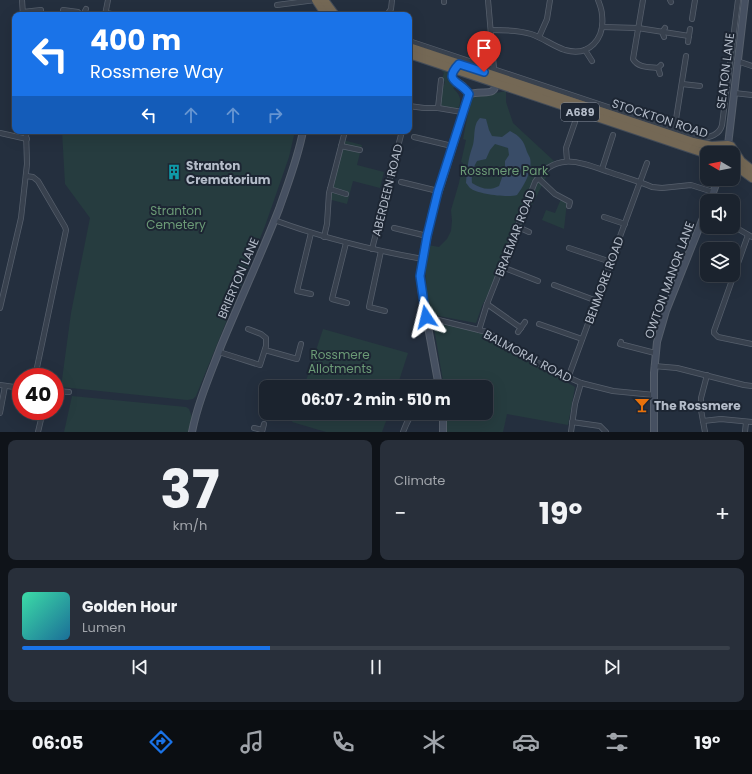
<!DOCTYPE html>
<meta charset="utf-8">
<style>
body{margin:0;font-family:Poppins,sans-serif;background:#282f3a;color:#f1f3f6;height:100vh;display:flex;flex-direction:column;font-size:15px;white-space:nowrap}
*{box-sizing:border-box;margin:0}
p{font-size:13px;color:#a0a4aa}
.icon{flex:none;width:22px;height:22px;fill:none;stroke:currentColor;stroke-width:2;stroke-linecap:round;stroke-linejoin:round}
.map{position:relative;height:432px;overflow:hidden}
.sheet{display:flex;flex-direction:column;gap:8px;padding:8px;background:#0f1319;flex:1}
.sheet>*{flex:none}
.guide{position:absolute;left:12px;top:12px;width:400px;height:122px;border-radius:8px;box-shadow:0 4px 16px #0002,0 0 0 1px #39404a;background:#1a73e8;color:#fff;overflow:hidden}
.needle{width:26px;rotate:280deg}
.tools{position:absolute;left:700px;top:146px;display:grid;gap:8px}
.tools a{display:grid;place-items:center;width:40px;height:40px;border-radius:8px;background:#1b232e;box-shadow:0 4px 16px #0002,0 0 0 1px #39404a;font-size:20px}
.speed{position:absolute;left:12px;top:368px;display:flex;gap:8px;font-size:20px;font-weight:700;text-align:center}
.speed>*{display:grid;place-content:center;width:52px;height:52px;border-radius:50%;background:#1b232e;box-shadow:0 4px 16px #0002,0 0 0 1px #39404a;line-height:1}
.speed .limit{border:6px solid #d22;background:#fff;color:#111}
.pin{position:absolute;display:grid;place-items:center;width:34px;height:34px;color:#fff;margin:-41px -17px;border-radius:50% 50% 50% 0;rotate:-45deg;box-shadow:0 0 4px #0007}
.pin .icon{rotate:45deg}
.me{position:absolute;width:44px;margin:-22px;rotate:350deg;stroke-linejoin:round;filter:drop-shadow(0 0 3px #0008)}
.turn{display:flex;align-items:center;gap:14px;height:84px;padding:0 12px;font-size:18px}
.turn .icon{width:52px;height:52px;stroke-width:2.5}
.turn b{display:block;font-size:28px;line-height:34px}
.lanes{display:flex;align-items:center;height:38px;padding:0 12px;background:#0003;justify-content:center;gap:20px;direction:ltr}
.lanes .off{opacity:.35}
.big{font-size:30px;font-weight:700;line-height:1.1}
.sheet .widget{flex:1;display:flex;flex-direction:column;justify-content:center;gap:6px;min-width:0;padding:0 14px;border-radius:8px;background:#282f3a}
.sheet .dial{align-items:center;gap:0}
.dial b{font-size:52px;line-height:1}
.song{display:flex;align-items:center;gap:12px}
.cover{width:48px;height:48px;border-radius:6px;background:linear-gradient(135deg,hsl(160 70% 55%),hsl(200 70% 35%))}
.played{height:4px;border-radius:2px;background:linear-gradient(90deg,#1a73e8 35%,#39404a 35%)}
.keys{display:flex;justify-content:space-around;direction:ltr}
.heat{display:flex;justify-content:space-between;align-items:center;font-size:22px;direction:ltr}
.sheet .tiles{flex:1;display:grid;gap:8px;grid-template-columns:1fr 1fr}
.widget:last-child{grid-column:span 2}
.trip{position:absolute;left:259px;top:380px;width:234px;height:40px;border-radius:8px;background:#1b232e;box-shadow:0 4px 16px #0002,0 0 0 1px #39404a;font-weight:700;line-height:40px;text-align:center}
.dock{display:flex;height:64px;justify-content:space-around;align-items:center;background:#0b0e12;color:#a0a4aa}
.dock .icon{width:28px;height:28px}
.dock .current{color:#1a73e8}
.dock b{font-size:18px;color:#f1f3f6}
.map>svg:first-child{display:block}
.green{fill:#263c3f}
.water{fill:#394c67;fill-rule:evenodd}
.lines{fill:none;stroke-linecap:round;stroke-linejoin:round}
.street-casing{stroke:#565f6c;stroke-width:6}
.secondary-casing{stroke:#565f6c;stroke-width:8}
.highway-casing{stroke:#434c59;stroke-width:10}
.street{stroke:#38414e;stroke-width:4.5}
.secondary{stroke:#465061;stroke-width:6}
.highway{stroke:#746855;stroke-width:8}
.route-casing{stroke:#114b97;stroke-width:10}
.route{stroke:#1a73e8;stroke-width:7}
.labels{text-anchor:middle;dominant-baseline:central;stroke-width:4;stroke-linejoin:round;paint-order:stroke}
.shield{fill:#1d2633;stroke:#878f9c;stroke-width:1}
.shield-label{font-size:11px;font-weight:bold;fill:#b4bcc9}
.street-label{font-size:12px;fill:#b4bcc9;stroke:#1d2633}
.poi-label{font-size:12px;font-weight:bold;fill:#b4bcc9;stroke:#1d2633;text-anchor:start}
.park-label{font-size:12px;fill:#6b9a76;stroke:#1d2633}
</style>
<div class="map">
<svg width="752" height="432" viewBox="0 0 752 432">
<rect width="100%" height="100%" fill="#242f3e"/>
<g class="green">
<path d="M440,69L447,71L450,81L455,87L453,88C459,94 462,98 459,107C455,110 444,108 440,104L443,85H444L445,82L442,79L444,73Z"/>
<polygon points="506,91 506,102 513,123 554,161 482,306 476,323 428,314 425,260 428,245 439,247 447,239 451,231 452,221 451,210 459,183 463,163 461,162 466,140 463,139 471,98"/>
<polygon points="62,131 295,131 289,157 265,226 196,396 193,399 187,400 61,387 71,313 90,218 65,184"/>
<polygon points="343,140 362,145 357,165 384,172 380,188 353,181 347,204 328,199"/>
<polygon points="561,199 567,202 564,229 542,220 546,210 555,213"/>
<polygon points="433,322 481,333 575,387 568,425 507,414 503,432 444,432 447,413 486,413 486,387 444,387"/>
<polygon points="323,329 408,353 397,387 304,387"/>
<polygon points="72,396 186,407 189,409 192,417 189,432 64,432"/>
<polygon points="295,413 389,413 382,432 326,432 292,422"/>
</g>
<path class="water" d="M480,118L486,119L489,130L492,136L502,137L510,131C520,136 524,141 527,152C528,154 529,156 530,158C533,170 524,186 517,195C508,198 477,194 470,188C469,187 467,184 466,183C467,171 468,159 472,148C476,139 472,125 480,118ZM495,144L508,148L509,155L505,161V169L499,186C489,191 482,189 472,183C471,175 473,168 477,161L486,159L490,150Z"/>
<g class="lines">
<g class="street-casing">
<g id="street">
<polyline points="22,0 23,15"/>
<polyline points="488,0 494,69"/>
<path d="M643,0L633,59C638,68 649,67 658,68"/>
<polyline points="670,0 671,2"/>
<polyline points="444,2 444,0"/>
<polyline points="277,5 315,0"/>
<polyline points="63,10 78,12 81,15"/>
<polyline points="23,12 41,10"/>
<polyline points="106,13 117,15"/>
<polyline points="83,15 86,9"/>
<polyline points="105,15 108,0"/>
<polyline points="387,15 391,9 392,0"/>
<polyline points="692,19 695,0"/>
<polyline points="602,27 638,28 689,36"/>
<path d="M491,30C504,30 518,30 531,34C543,38 553,46 565,50C589,57 605,39 602,15C602,10 600,5 598,0"/>
<polyline points="539,37 547,19 550,0"/>
<polyline points="664,37 662,32 665,28"/>
<path d="M409,41L701,138C710,138 720,134 722,125L738,0"/>
<polyline points="688,42 690,29"/>
<polyline points="585,50 592,61"/>
<polyline points="737,61 752,66"/>
<polyline points="660,74 658,68 661,65"/>
<polyline points="682,84 700,86"/>
<polyline points="734,93 752,95"/>
<polyline points="409,106 424,108 438,108 462,112"/>
<polyline points="438,108 441,80"/>
<polyline points="674,132 686,56"/>
<polyline points="0,133 27,139"/>
<polyline points="414,137 452,146"/>
<polyline points="341,146 360,150"/>
<polyline points="567,161 566,148 575,122"/>
<polyline points="602,169 613,135"/>
<polyline points="26,176 33,177 38,181 65,227 66,230 35,377"/>
<polyline points="538,178 555,194 570,202 569,206"/>
<polyline points="401,182 438,191"/>
<polyline points="330,189 346,194"/>
<polyline points="604,217 625,224"/>
<path d="M274,220C323,238 372,250 423,259"/>
<polyline points="733,226 752,237"/>
<polyline points="518,227 529,232"/>
<polyline points="394,228 427,236"/>
<polyline points="748,235 714,331 714,333 718,337 752,344"/>
<polyline points="324,237 327,224 329,193 345,131"/>
<polyline points="346,243 332,299 347,303"/>
<polyline points="569,248 611,262"/>
<polyline points="372,249 402,131"/>
<polyline points="381,251 369,307 385,311"/>
<polyline points="502,267 538,281"/>
<polyline points="554,285 597,301"/>
<polyline points="311,294 297,291 311,233"/>
<polyline points="487,304 521,328"/>
<polyline points="0,308 21,218 27,164 26,131"/>
<polyline points="426,317 487,332 543,366 581,383 613,391 654,395"/>
<polyline points="539,324 582,339"/>
<path d="M479,330L487,304L535,182C555,151 580,162 609,172C623,177 638,181 652,187L662,188L691,185L713,192"/>
<polyline points="518,332 525,322"/>
<polyline points="621,342 620,344 655,353"/>
<polyline points="265,350 297,359 301,344"/>
<polyline points="219,352 260,365 266,346 266,338 261,334 248,329"/>
<polyline points="654,366 677,368 744,385 752,386"/>
<polyline points="568,378 647,163"/>
<polyline points="0,385 21,388"/>
<polyline points="55,391 69,392"/>
<polyline points="0,413 5,386"/>
<polyline points="703,421 721,419 752,422"/>
<polyline points="572,422 600,426 606,432"/>
<polyline points="254,428 262,430"/>
<polyline points="38,432 43,411"/>
<polyline points="262,432 264,424"/>
<path d="M403,432C411,412 411,413 433,413"/>
<polyline points="571,432 575,404 581,383"/>
<polyline points="705,432 701,410 701,398 707,375"/>
<polyline points="745,432 746,422"/>
</g>
</g>
<g class="secondary-casing">
<g id="secondary">
<polyline points="456,67 453,72 453,79 463,86 469,95"/>
<polyline points="728,145 745,0"/>
<polyline points="710,201 718,179"/>
<path d="M439,387L422,294L420,276L432,213L469,95C480,88 497,100 496,80"/>
<path d="M192,432C198,402 210,375 221,346C240,300 261,255 279,209C288,183 298,158 303,131"/>
<polyline points="443,432 443,413"/>
<polyline points="654,432 654,373 657,342 666,311 707,208"/>
</g>
</g>
<g class="highway-casing">
<g id="highway">
<polyline points="316,0 326,15"/>
<polyline points="324,0 335,15"/>
<polyline points="409,47 693,142 711,146 728,145 731,146 741,161 752,170"/>
<polyline points="409,54 707,154"/>
<polyline points="733,164 752,178"/>
</g>
</g>
<use href="#street" class="street"/>
<use href="#secondary" class="secondary"/>
<use href="#highway" class="highway"/>
</g>
<g class="lines">
<g class="route-casing">
<path id="route" d="M426,317L420,276L427,236L438,191L469,94C461,81 442,82 459,64L484,72"/>
</g>
<use href="#route" class="route"/>
</g>
<defs>
<g id="building-bare" transform="scale(1.2)"><path d="M-4-6H4V6H1V3H-1V6H-4ZM-2.5-4.3h1.7v1.8h-1.7ZM.8-4.3h1.7v1.8H.8ZM-2.5-1h1.7V.8h-1.7ZM.8-1h1.7V.8H.8Z" fill="#0f9aa8" stroke="#1d2633" stroke-width="2.5" paint-order="stroke"/></g>
<g id="bar-bare" transform="scale(1.2)"><path d="M-6-5H6L.8 .8V4.5H3.5V6h-7V4.5H-.8V.8Z" fill="#e8710a" stroke="#1d2633" stroke-width="2.5" paint-order="stroke"/></g>
</defs>
<g fill-rule="evenodd">
<use href="#building-bare" x="174" y="172"/>
<use href="#bar-bare" x="642" y="405"/>
</g>
<g class="labels">
<rect class="shield" x="561" y="103" width="38" height="18" rx="3"/>
<g class="shield-label">
<text x="580" y="112">A689</text>
</g>
<g class="street-label">
<text transform="translate(725 71) rotate(-83)">SEATON LANE</text>
<text transform="translate(660 118) rotate(18)">STOCKTON ROAD</text>
<text transform="translate(387 190) rotate(-76)">ABERDEEN ROAD</text>
<text transform="translate(515 233) rotate(-69)">BRAEMAR ROAD</text>
<text transform="translate(238 278) rotate(-67)">BRIERTON LANE</text>
<text transform="translate(604 280) rotate(-70)">BENMORE ROAD</text>
<text transform="translate(669 280) rotate(-70)">OWTON MANOR LANE</text>
<text transform="translate(528 356) rotate(28)">BALMORAL ROAD</text>
</g>
<g class="poi-label">
<text x="186" y="165">Stranton<tspan x="186" dy="14">Crematorium</tspan></text>
<text x="654" y="405">The Rossmere</text>
</g>
<g class="park-label">
<text x="504" y="170">Rossmere Park</text>
<text x="176" y="210">Stranton<tspan x="176" dy="14">Cemetery</tspan></text>
<text x="340" y="354">Rossmere<tspan x="340" dy="14">Allotments</tspan></text>
</g>
</g>
</svg>
<div class="tools">
<a><svg class="needle" viewBox="-14 -14 28 28"><path d="M0-13l5 13h-10z" fill="#e53935"/><path d="M0 13l5-13h-10z" fill="#a0a4aa"/></svg></a>
<a><svg class="icon" aria-label="sound" viewBox="0 0 24 24"><path d="M4 9h4l5-4v14l-5-4H4zM17 9q2 3 0 6"/></svg></a>
<a><svg class="icon" aria-label="layers" viewBox="0 0 24 24"><path d="M12 4l9 5-9 5-9-5zM3 14l9 5 9-5"/></svg></a>
</div>
<div class="speed"><div class="limit">40</div></div>
<div class="pin" style="left:484px;top:72px;background:#d93025"><svg class="icon" aria-label="arrive" viewBox="0 0 24 24"><path d="M6 21V4h12l-3 4 3 4H6"/></svg></div>
<svg class="me" style="left:426px;top:317px" viewBox="-20 -20 40 40"><path d="M0-17L14 15 0 8-14 15z" fill="#1a73e8" stroke="#fff" stroke-width="4"/></svg>
<div class="trip">06:07 · 2 min · 510 m</div>
<div class="guide">
<div class="turn"><svg class="icon" aria-label="left" viewBox="0 0 24 24"><path d="M17 20v-9H6M10 6l-5 5 5 5"/></svg><div><b>400 m</b>Rossmere Way</div></div>
<div class="lanes"><svg class="icon" aria-label="left" viewBox="0 0 24 24"><path d="M17 20v-9H6M10 6l-5 5 5 5"/></svg><svg class="icon off" aria-label="ahead" viewBox="0 0 24 24"><path d="M12 20V5M6 11l6-6 6 6"/></svg><svg class="icon off" aria-label="ahead" viewBox="0 0 24 24"><path d="M12 20V5M6 11l6-6 6 6"/></svg><svg class="icon off" aria-label="right" viewBox="0 0 24 24"><path d="M7 20v-9h11M14 6l5 5-5 5"/></svg></div>
</div>
</div>
<section class="sheet">
<div class="tiles">
<div class="widget dial"><b>37</b><p>km/h</p></div>
<div class="widget"><p>Climate</p>
<div class="heat"><a>−</a><b class="big">19°</b><a>+</a></div>
</div>
<div class="widget">
<div class="song"><i class="cover"></i><div><b>Golden Hour</b><p>Lumen</p></div></div>
<div class="played"></div>
<div class="keys"><svg class="icon" aria-label="previous" viewBox="0 0 24 24"><path d="M18 5L8 12l10 7zM5 5v14"/></svg><svg class="icon" aria-label="pause" viewBox="0 0 24 24"><path d="M8 5v14M16 5v14"/></svg><svg class="icon" aria-label="next" viewBox="0 0 24 24"><path d="M6 5l10 7-10 7zM19 5v14"/></svg></div>
</div>
</div>
</section>
<nav class="dock">
<b>06:05</b>
<svg class="icon current" aria-label="directions" viewBox="0 0 24 24"><path d="M12 3l9 9-9 9-9-9zM9 14v-3h6M13 9l2 2-2 2"/></svg>
<svg class="icon" aria-label="music" viewBox="0 0 24 24"><path d="M9 18V5l10-2v13"/><circle cx="6" cy="18" r="3"/><circle cx="16" cy="16" r="3"/></svg>
<svg class="icon" aria-label="phone" viewBox="0 0 24 24"><path d="M5 4h4l2 5-3 2q2 4 5 5l2-3 5 2v4C11 20 4 13 5 4z"/></svg>
<svg class="icon" aria-label="climate" viewBox="0 0 24 24"><path d="M12 3v18M4 7l16 10M4 17L20 7"/></svg>
<svg class="icon" aria-label="car" viewBox="0 0 24 24"><path d="M5 17H2v-5l4-1 3-4h7l3 4 3 1v5h-3M9 17h6M6 11h13"/><circle cx="7" cy="17" r="2"/><circle cx="17" cy="17" r="2"/></svg>
<svg class="icon" aria-label="filters" viewBox="0 0 24 24"><path d="M4 7h16M4 17h16"/><circle cx="9" cy="7" r="2"/><circle cx="15" cy="17" r="2"/></svg>
<b>19°</b>
</nav>
